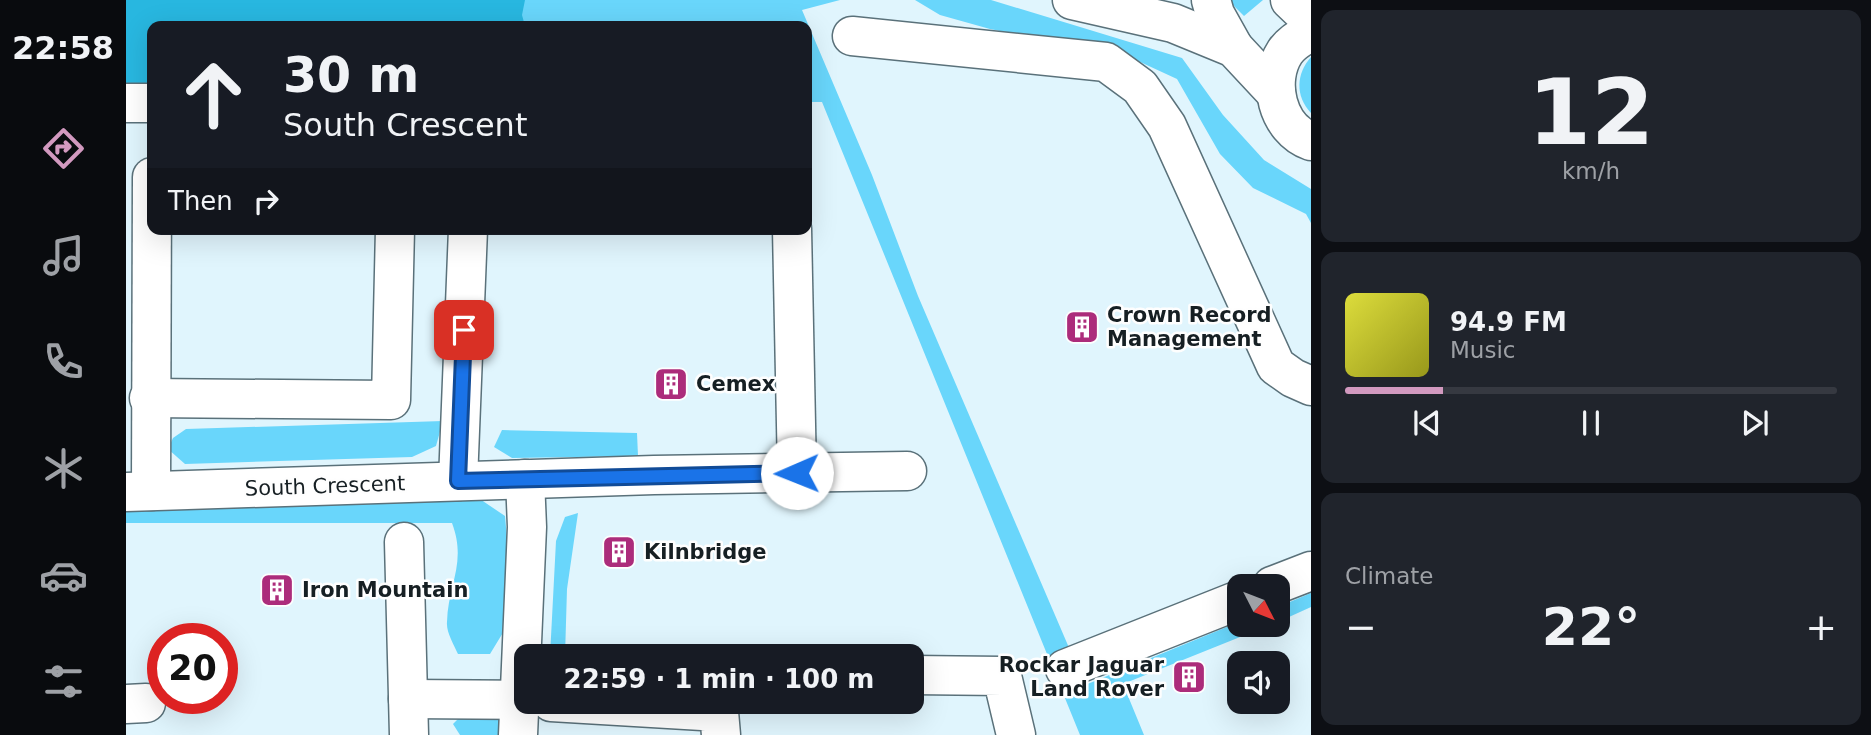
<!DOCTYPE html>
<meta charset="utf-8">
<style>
body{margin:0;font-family:"DejaVu Sans",sans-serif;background:#20242c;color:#f1f3f6;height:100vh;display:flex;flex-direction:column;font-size:26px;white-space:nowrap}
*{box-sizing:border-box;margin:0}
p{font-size:23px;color:#9ea1a6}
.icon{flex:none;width:38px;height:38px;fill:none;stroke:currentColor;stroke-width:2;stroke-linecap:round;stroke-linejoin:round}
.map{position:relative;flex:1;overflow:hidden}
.drawer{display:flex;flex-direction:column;gap:10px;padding:10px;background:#0d0f14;width:560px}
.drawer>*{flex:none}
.top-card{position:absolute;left:21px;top:21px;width:665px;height:214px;border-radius:14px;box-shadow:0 7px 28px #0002;background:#171b24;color:#f1f3f6;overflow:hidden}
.needle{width:46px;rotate:132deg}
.fabs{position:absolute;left:1101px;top:574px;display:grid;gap:14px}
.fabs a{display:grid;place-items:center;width:63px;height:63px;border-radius:14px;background:#171b24;box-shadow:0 7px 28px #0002;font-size:35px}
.speed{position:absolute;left:21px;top:623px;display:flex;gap:14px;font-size:35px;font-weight:700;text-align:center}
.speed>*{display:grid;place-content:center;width:91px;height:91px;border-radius:50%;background:#171b24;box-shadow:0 7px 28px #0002;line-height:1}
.speed .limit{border:10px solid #d22;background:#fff;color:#111}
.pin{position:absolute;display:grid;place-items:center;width:60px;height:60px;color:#fff;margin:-30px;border-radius:14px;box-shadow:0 4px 10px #0006}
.me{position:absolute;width:77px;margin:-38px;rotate:269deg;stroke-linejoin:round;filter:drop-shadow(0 0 5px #0008)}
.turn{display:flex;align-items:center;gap:24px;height:147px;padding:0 21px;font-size:32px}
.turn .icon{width:91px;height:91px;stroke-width:2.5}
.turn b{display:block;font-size:49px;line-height:60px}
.then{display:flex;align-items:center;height:66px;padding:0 21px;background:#0003;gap:14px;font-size:26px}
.big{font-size:52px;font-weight:700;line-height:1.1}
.drawer .widget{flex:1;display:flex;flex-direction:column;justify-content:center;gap:10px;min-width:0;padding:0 24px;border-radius:14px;background:#20242c}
.drawer .dial{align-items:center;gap:0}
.dial b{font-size:91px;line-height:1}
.song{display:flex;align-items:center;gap:21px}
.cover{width:84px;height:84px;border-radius:10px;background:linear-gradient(135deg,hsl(60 70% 55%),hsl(60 70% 35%))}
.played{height:7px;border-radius:4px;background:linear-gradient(90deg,#d299bf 20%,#363941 20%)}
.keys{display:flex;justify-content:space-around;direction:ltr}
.heat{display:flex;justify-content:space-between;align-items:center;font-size:38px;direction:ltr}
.trip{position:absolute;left:388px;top:644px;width:410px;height:70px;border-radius:14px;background:#171b24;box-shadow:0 7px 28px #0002;font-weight:700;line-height:70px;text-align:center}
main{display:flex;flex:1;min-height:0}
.tab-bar{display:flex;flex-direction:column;width:126px;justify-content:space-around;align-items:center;background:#090b0e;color:#9ea1a6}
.tab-bar .icon{width:49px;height:49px}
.tab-bar .selected{color:#d299bf}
.tab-bar b{font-size:32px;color:#f1f3f6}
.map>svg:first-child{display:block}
.green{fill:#69d6fb}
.water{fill:#28b7e0}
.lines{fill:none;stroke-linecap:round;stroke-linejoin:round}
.minor-casing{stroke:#5a717a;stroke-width:41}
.minor{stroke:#fff;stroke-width:38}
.route-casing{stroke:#114b97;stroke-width:18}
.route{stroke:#1a73e8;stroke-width:12}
.labels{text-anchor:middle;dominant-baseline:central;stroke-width:5;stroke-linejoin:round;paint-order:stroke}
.poi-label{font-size:21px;font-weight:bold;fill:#161f23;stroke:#fefefe;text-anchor:start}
.street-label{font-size:21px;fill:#161f23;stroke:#fefefe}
</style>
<main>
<nav class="tab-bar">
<b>22:58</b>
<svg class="icon selected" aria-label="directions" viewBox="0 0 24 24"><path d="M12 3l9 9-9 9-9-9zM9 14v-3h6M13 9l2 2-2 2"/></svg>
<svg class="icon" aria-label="music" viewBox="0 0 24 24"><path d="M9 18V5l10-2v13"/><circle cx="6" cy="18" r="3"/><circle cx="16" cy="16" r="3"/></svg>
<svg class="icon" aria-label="phone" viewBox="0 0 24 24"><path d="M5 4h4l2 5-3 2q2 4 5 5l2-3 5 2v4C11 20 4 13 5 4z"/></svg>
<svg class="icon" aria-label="climate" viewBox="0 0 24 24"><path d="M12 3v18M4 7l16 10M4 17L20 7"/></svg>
<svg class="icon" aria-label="car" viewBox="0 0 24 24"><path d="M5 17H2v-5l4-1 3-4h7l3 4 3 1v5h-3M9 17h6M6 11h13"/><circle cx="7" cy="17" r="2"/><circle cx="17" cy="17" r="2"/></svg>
<svg class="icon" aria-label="filters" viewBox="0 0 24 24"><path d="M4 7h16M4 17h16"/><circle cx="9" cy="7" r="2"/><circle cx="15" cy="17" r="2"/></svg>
</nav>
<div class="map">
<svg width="1185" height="735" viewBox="0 0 1185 735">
<rect width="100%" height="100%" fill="#e0f5fd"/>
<g class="green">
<polygon points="0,0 714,0 676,10 746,175 792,296 959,685 1113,622 1144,625 997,684 1018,735 954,735 696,102 681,102 681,26 26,26"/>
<polygon points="789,0 865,0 1056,58 1097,115 1138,160 1185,189 1185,223 1180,214 1127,188 1094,154 1051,79 999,55 864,29 814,15"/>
<polygon points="1102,0 1137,0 1118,16"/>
<path d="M1185,57V113C1169,96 1170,74 1185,57Z"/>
<polygon points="317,421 310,446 286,457 59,464 42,449 47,438 60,429"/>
<polygon points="376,430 511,433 512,456 386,458 368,447"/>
<path d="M342,491L379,516L382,550L378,631L364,654H332C328,645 320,632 321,622C322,584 341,563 326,523H0V499Z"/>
<polygon points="452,513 441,589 439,656 424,656 430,541 439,517"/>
<polygon points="1185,593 1185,607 1152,622 1152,607"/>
<polygon points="335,716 374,717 374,735 334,735 327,724"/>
</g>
<polygon class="water" points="0,0 399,0 396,15 399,26 26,26 26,97 0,98"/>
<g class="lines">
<g class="minor-casing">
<g id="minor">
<polyline points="946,0 1047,23 1108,48 1150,93"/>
<polyline points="1085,0 1089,14 1108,48"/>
<polyline points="1164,0 1185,20"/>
<path d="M1185,32C1175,37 1165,43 1159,52C1140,81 1151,129 1185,141"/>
<polyline points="726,36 980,62 1014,87 1041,126 1150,366 1167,378 1185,386"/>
<polyline points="0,103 26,103"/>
<polyline points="666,229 671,473"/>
<polyline points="23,398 265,400 269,229"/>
<polyline points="332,481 342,229"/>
<polyline points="25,491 26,177"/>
<polyline points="0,492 528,475 781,471"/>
<polyline points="278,542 283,735"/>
<polyline points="1146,586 1185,571"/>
<polyline points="939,669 1113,600"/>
<polyline points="786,675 876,676 890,735"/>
<polyline points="282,699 401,700"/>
<polyline points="425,702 593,712 595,735"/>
<polyline points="0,704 20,703"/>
<polyline points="392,735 401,527 399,479"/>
</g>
</g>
<use href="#minor" class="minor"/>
</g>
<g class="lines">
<g class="route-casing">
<polyline id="route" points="338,330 332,481 671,473"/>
</g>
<use href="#route" class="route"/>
</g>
<defs>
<g id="building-square" transform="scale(1.75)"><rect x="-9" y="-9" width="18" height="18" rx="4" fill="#ac2c7b" stroke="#fefefe"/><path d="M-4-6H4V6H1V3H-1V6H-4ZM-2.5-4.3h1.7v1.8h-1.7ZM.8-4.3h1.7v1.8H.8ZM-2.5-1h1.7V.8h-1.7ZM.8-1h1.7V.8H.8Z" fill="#fff"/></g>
</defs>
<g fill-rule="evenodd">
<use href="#building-square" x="956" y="327"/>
<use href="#building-square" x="545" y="384"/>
<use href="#building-square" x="493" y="552"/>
<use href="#building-square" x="151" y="590"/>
<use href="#building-square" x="1063" y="677"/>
</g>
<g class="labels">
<g class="poi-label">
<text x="981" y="315">Crown Record<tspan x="981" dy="24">Management</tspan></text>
<text x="570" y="384">Cemex</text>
<text x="518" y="552">Kilnbridge</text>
<text x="176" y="590">Iron Mountain</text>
<text x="1038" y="665" text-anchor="end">Rockar Jaguar<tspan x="1038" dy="24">Land Rover</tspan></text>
</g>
<g class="street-label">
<text transform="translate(199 486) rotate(-2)">South Crescent</text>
</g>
</g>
</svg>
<div class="fabs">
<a><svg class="needle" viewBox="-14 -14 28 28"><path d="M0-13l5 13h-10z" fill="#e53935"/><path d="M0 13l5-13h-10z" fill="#9ea1a6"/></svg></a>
<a><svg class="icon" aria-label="sound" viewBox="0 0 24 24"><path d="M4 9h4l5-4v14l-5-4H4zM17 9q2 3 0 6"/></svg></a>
</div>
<div class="speed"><div class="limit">20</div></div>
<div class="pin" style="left:338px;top:330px;background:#d93025"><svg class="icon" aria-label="arrive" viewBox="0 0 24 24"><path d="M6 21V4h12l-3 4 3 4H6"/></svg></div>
<svg class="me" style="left:671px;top:473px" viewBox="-20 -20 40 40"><circle r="19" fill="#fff"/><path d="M0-13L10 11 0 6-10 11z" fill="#1a73e8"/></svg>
<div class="trip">22:59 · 1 min · 100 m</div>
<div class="top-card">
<div class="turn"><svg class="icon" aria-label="ahead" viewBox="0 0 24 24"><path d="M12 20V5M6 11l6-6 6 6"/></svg><div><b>30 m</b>South Crescent</div></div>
<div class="then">Then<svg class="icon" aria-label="right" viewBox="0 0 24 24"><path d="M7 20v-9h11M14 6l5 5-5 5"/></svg></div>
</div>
</div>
<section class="drawer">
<div class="widget dial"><b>12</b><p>km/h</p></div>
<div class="widget">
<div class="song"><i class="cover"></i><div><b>94.9 FM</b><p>Music</p></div></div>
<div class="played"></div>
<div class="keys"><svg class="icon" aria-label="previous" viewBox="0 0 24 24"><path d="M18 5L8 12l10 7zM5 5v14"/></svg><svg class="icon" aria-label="pause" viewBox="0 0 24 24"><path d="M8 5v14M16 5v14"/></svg><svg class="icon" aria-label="next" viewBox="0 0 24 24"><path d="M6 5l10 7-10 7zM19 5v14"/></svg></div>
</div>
<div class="widget"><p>Climate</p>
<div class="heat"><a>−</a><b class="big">22°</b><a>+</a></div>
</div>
</section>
</main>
